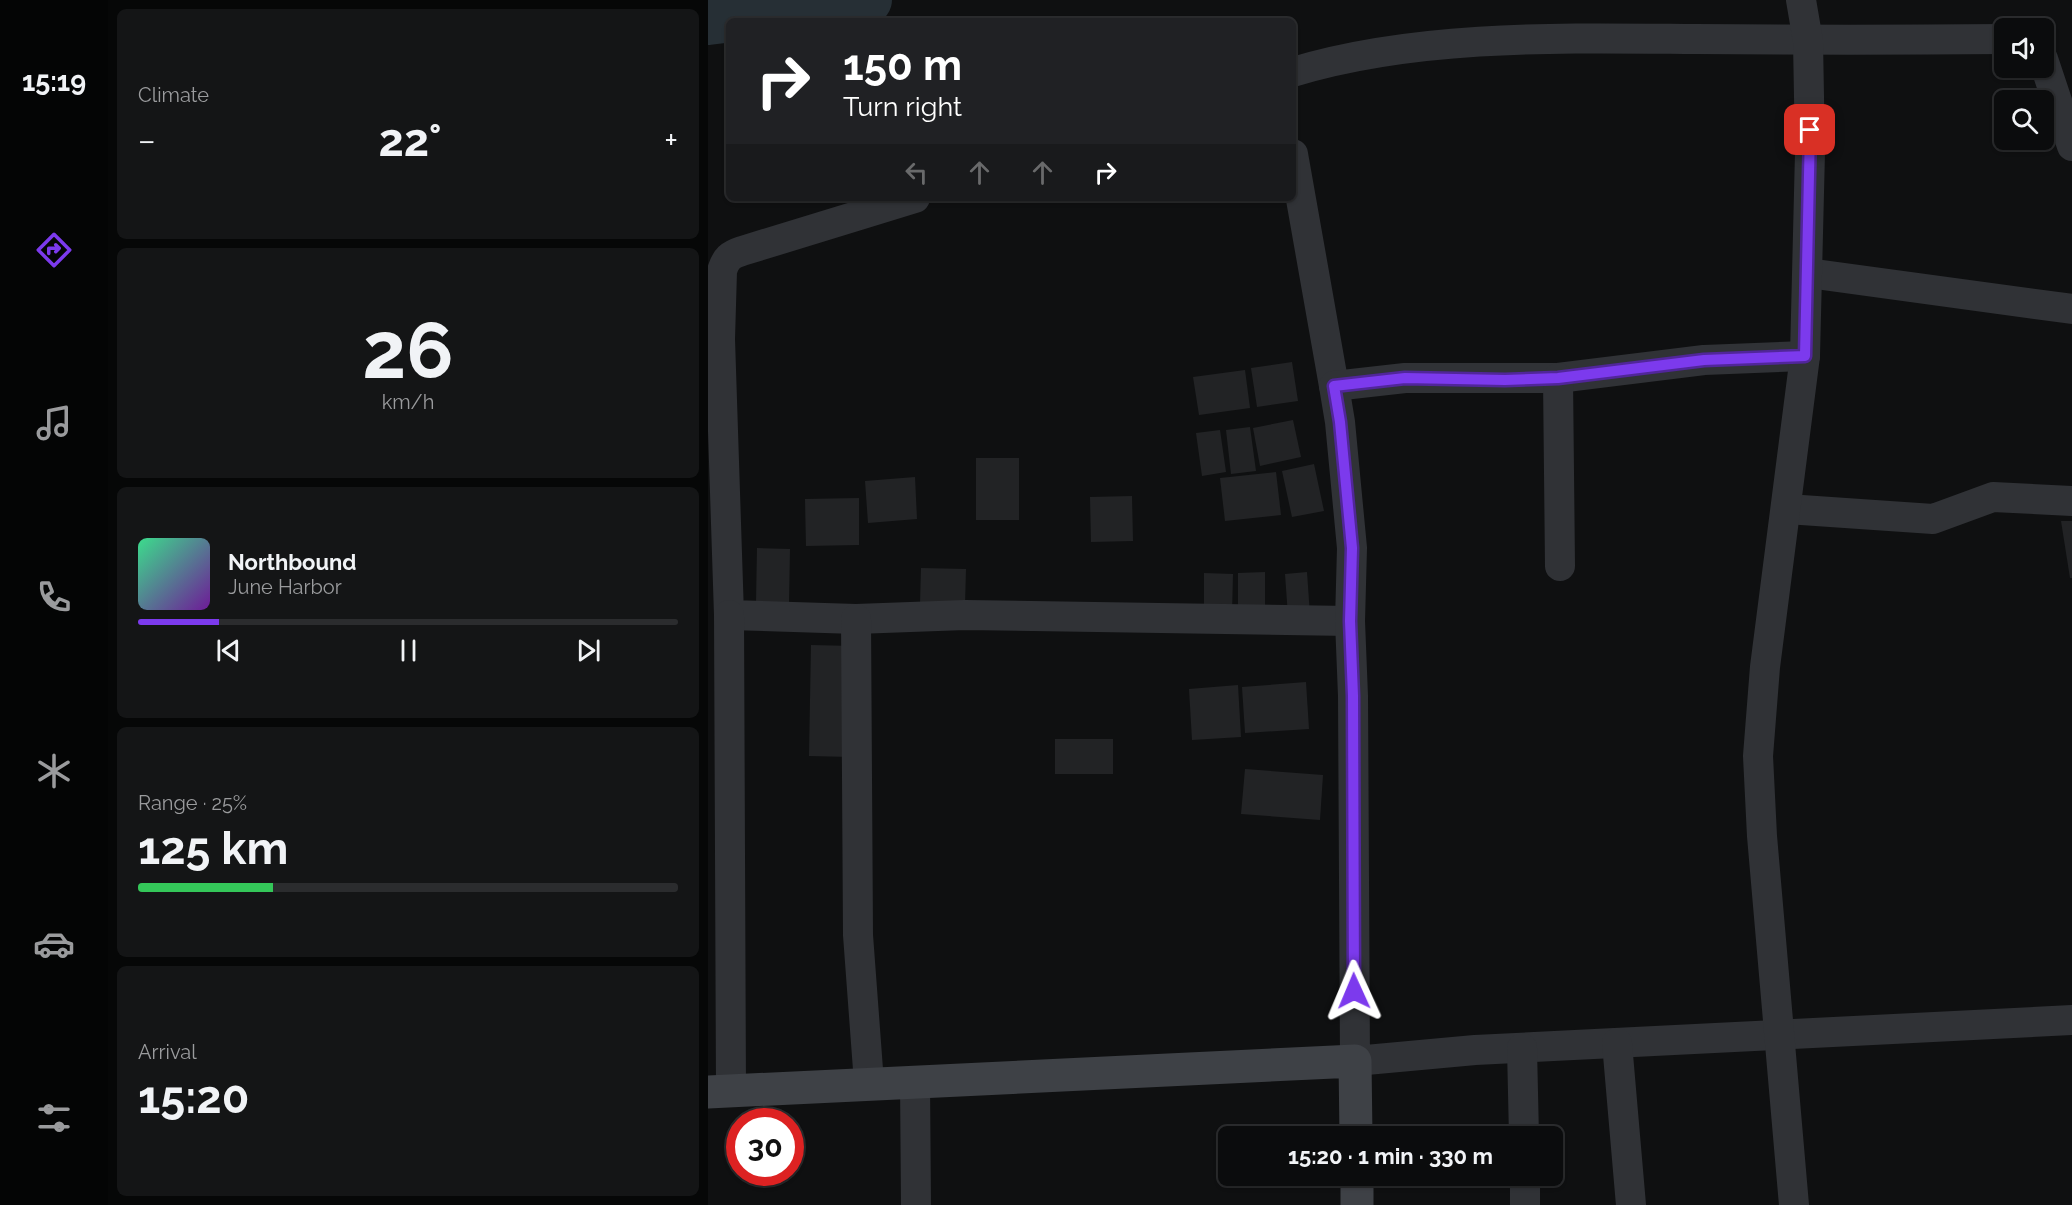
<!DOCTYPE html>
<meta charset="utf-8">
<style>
body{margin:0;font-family:Raleway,sans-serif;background:#141516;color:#f1f3f6;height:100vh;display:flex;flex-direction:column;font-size:22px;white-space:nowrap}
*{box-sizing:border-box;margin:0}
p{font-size:20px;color:#9a9b9d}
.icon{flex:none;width:33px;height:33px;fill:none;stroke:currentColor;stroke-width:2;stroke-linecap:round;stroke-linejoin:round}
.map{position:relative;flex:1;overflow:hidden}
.side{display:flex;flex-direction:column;gap:9px;padding:9px;background:#060707;width:600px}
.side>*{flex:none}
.banner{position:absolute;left:18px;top:18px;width:570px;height:183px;border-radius:9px;box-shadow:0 2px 4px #0004,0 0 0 2px #2b2c2e;background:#202124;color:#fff;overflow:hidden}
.fabs{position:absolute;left:1286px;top:18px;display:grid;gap:12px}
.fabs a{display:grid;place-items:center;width:60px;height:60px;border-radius:9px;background:#0b0c0d;box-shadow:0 2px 4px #0004,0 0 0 2px #2b2c2e;font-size:30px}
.speed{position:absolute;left:18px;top:1108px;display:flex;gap:12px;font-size:30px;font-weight:700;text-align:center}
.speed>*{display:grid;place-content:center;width:78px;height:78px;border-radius:50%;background:#0b0c0d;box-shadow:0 2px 4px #0004,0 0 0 2px #2b2c2e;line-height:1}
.speed .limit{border:9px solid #d22;background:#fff;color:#111}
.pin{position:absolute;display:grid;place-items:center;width:51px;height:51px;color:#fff;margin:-26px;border-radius:12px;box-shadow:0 3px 9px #0006}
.me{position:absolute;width:66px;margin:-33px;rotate:359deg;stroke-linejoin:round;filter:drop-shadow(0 0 4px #0008)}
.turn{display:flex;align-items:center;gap:21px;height:126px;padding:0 18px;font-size:27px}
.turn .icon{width:78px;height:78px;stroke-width:2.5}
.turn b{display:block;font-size:42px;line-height:51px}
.lanes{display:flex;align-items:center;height:57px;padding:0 18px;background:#0003;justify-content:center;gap:30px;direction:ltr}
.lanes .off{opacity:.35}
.big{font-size:45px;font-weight:700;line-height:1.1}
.side .card{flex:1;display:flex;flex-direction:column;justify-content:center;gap:9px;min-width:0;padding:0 21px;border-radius:9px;background:#141516}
.side .dial{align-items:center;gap:0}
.dial b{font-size:78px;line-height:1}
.song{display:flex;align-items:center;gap:18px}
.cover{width:72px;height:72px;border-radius:9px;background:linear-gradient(135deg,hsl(150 70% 55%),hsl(280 70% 35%))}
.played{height:6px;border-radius:3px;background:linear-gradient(90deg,#7c3aed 15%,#2b2c2e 15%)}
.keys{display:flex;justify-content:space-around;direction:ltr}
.heat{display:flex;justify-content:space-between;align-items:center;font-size:33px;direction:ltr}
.charge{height:9px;border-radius:4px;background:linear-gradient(90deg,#34c759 25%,#2b2c2e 0)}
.trip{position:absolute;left:510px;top:1126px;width:345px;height:60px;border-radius:9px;background:#0b0c0d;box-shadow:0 2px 4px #0004,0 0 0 2px #2b2c2e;font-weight:700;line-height:60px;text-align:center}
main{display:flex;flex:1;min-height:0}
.dock{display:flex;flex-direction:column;width:108px;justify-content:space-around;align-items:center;background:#040505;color:#9a9b9d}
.dock .icon{width:42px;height:42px}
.dock .selected{color:#7c3aed}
.dock b{font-size:27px;color:#f1f3f6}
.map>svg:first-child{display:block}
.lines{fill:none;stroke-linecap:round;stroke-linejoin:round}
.river{stroke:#262f35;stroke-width:50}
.building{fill:#222325}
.street{stroke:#303236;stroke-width:30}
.secondary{stroke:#3e4146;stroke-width:33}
.route-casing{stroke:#51269a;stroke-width:15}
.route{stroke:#7c3aed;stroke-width:10}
</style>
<main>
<nav class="dock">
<b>15:19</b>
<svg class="icon selected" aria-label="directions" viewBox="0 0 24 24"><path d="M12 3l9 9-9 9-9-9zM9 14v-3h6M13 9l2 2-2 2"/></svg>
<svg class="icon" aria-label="music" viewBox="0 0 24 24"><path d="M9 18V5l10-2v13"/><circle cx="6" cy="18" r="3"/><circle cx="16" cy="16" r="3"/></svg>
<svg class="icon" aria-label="phone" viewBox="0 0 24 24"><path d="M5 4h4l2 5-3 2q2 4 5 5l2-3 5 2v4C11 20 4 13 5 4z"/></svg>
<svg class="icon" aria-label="climate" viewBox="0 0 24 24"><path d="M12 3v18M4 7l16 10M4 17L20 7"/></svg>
<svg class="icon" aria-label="car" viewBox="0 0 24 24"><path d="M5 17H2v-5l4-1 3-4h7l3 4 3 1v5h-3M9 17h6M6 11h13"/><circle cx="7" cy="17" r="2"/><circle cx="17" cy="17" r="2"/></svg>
<svg class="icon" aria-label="filters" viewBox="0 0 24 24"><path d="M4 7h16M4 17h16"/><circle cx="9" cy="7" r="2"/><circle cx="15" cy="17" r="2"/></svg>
</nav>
<section class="side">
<div class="card"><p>Climate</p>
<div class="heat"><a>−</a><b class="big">22°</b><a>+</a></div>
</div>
<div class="card dial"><b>26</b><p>km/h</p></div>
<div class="card">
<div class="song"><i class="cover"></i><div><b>Northbound</b><p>June Harbor</p></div></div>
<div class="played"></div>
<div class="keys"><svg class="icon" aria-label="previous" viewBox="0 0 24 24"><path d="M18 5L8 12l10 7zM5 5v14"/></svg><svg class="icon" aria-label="pause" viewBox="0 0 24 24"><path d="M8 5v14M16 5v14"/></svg><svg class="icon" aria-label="next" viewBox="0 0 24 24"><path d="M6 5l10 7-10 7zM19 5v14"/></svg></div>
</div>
<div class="card"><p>Range · 25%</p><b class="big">125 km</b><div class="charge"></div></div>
<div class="card"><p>Arrival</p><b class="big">15:20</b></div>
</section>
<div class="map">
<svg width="1364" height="1205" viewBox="0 0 1364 1205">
<rect width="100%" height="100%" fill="#0f1011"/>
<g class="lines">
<polyline class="river" points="0,20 159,0"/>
</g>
<g class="building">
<polygon points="584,362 590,401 549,407 543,368"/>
<polygon points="537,370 542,408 491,415 485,377"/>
<polygon points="585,420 593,457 552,466 545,428"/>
<polygon points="542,427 548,471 523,474 518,430"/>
<polygon points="512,430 518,472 494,476 488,433"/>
<rect x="268" y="458" width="43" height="62"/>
<polygon points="606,464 616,511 584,517 574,471"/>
<polygon points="568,472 573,515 517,521 512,478"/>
<polygon points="207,477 209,519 160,523 157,481"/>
<polygon points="424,496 425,541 383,542 382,497"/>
<polygon points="151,498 151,545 98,546 97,499"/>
<polygon points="1353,521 1364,521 1364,578 1362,578"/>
<polygon points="49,548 82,549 81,603 48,603"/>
<polygon points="213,568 258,569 257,605 212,604"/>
<polygon points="557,572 557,615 530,616 530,573"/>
<polygon points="599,572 602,615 580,616 577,574"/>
<polygon points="496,573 525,574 524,614 496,614"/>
<polygon points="103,645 146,646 143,757 101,756"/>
<polygon points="598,682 601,729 537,733 534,687"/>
<polygon points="530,685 533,737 484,740 481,689"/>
<rect x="347" y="739" width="58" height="35"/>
<polygon points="537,769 615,775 612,820 533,814"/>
</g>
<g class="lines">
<g class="street">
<polyline points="1335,59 1364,146"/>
<path d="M585,72C710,34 857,38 987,39C1090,40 1193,40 1296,39"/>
<polyline points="585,154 626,386"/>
<path d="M207,198L34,251C22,255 18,258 14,271L12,339L21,615L148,619L257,615L642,621"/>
<polyline points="1100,273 1364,309"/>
<polyline points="1097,356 996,360 850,378 697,378 626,386 632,422 644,548 642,621 645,696 647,1061 767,1050 1364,1020"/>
<polyline points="850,378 852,566"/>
<polyline points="1079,509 1225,519 1285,497 1364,501"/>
<polyline points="21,615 23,1091"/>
<polyline points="148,619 150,935 161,1083"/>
<polyline points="909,1043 923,1205"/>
<polyline points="814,1048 816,1137"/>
<polyline points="207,1081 208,1205"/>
<polyline points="817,1176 817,1205"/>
<polyline points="1086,1205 1054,836 1050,756 1057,667 1097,356 1102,152 1100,41 1093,0"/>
</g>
<g class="secondary">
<polyline points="0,1092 647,1061 648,1137"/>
<polyline points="649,1176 649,1205"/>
</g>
</g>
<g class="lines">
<g class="route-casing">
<polyline id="route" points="646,991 645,696 642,621 644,548 632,422 626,386 697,378 797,380 850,378 996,360 1097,356 1102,130"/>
</g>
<use href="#route" class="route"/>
</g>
</svg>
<div class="fabs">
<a><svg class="icon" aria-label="sound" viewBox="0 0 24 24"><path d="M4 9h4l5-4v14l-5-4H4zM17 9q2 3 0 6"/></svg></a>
<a><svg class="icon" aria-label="search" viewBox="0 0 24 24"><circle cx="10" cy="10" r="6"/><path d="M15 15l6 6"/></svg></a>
</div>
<div class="speed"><div class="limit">30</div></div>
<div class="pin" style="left:1102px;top:130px;background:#d93025"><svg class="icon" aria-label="arrive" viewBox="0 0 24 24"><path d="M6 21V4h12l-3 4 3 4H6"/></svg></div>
<svg class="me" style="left:646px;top:991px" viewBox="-20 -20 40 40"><path d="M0-17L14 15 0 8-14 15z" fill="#7c3aed" stroke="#fff" stroke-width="4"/></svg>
<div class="trip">15:20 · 1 min · 330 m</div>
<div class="banner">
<div class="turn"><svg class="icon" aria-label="right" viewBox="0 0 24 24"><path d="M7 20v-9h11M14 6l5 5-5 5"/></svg><div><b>150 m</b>Turn right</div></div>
<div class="lanes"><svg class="icon off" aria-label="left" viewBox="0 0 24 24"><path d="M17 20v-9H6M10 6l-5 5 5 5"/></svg><svg class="icon off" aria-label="ahead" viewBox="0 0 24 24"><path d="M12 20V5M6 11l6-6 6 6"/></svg><svg class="icon off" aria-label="ahead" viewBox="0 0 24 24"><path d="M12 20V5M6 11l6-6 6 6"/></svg><svg class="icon" aria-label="right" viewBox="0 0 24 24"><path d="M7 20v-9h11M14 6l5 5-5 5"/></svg></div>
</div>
</div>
</main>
